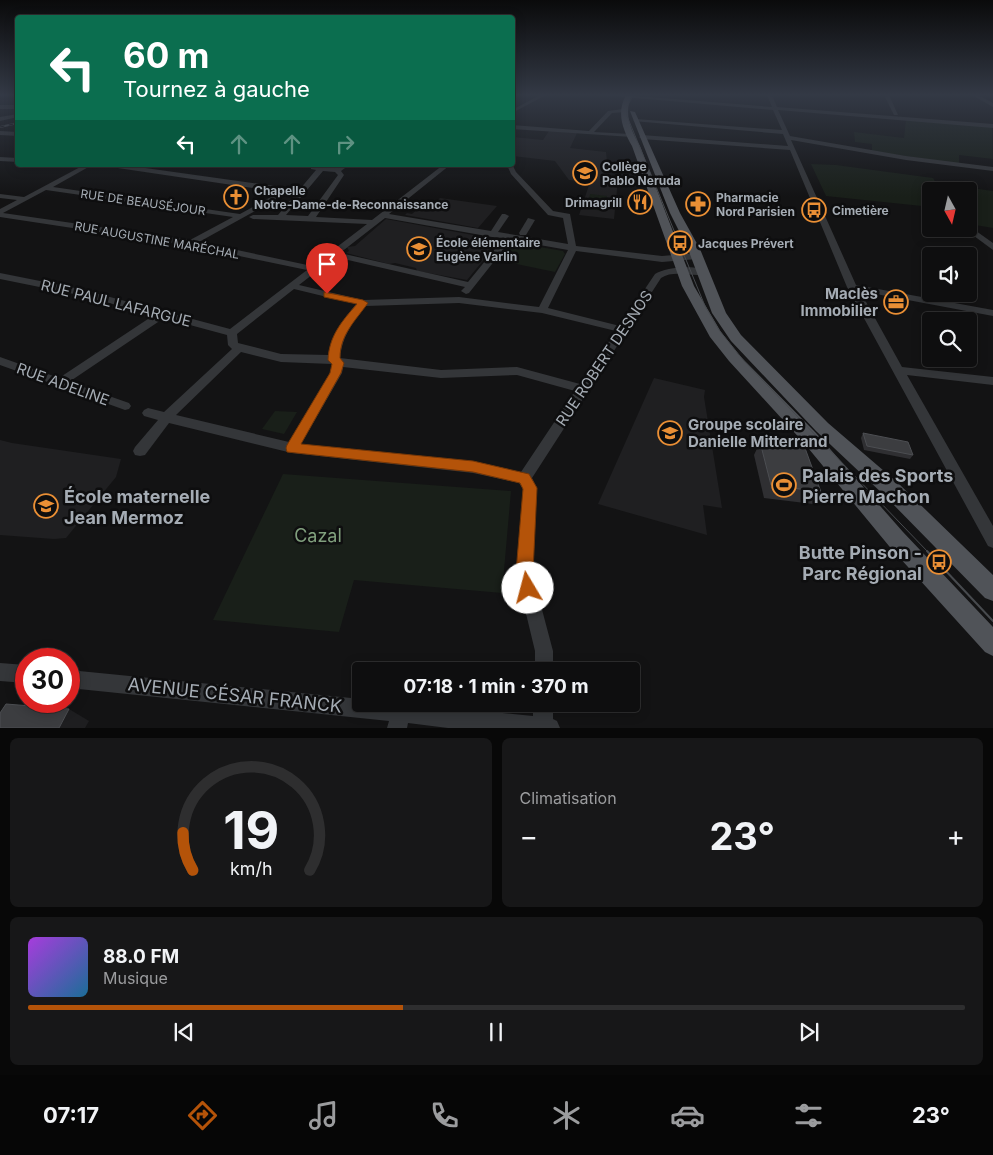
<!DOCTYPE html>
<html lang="fr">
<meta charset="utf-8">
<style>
body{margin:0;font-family:Inter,sans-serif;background:#171718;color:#f1f3f6;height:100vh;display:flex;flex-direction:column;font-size:19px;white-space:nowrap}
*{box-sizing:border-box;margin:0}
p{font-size:16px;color:#9b9c9e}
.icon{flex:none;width:28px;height:28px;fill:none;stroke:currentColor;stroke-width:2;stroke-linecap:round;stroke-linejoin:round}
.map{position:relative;height:728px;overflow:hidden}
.sheet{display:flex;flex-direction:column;gap:10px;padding:10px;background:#080808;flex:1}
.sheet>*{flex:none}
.guide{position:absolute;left:15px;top:15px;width:500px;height:152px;border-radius:5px;box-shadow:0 2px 12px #0003,0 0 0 1px #2e2e2f;background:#0b6e4f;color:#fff;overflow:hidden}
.needle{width:32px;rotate:172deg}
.buttons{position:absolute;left:922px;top:182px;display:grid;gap:10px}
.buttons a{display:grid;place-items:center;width:55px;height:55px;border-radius:5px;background:#0e0e0f;box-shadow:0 2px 12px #0003,0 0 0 1px #2e2e2f;font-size:25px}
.speed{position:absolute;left:15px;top:648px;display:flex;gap:10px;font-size:25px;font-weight:700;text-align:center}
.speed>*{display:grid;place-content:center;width:65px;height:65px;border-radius:50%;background:#0e0e0f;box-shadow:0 2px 12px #0003,0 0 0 1px #2e2e2f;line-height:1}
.speed .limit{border:8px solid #d22;background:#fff;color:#111}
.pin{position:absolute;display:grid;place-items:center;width:42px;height:42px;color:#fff;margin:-51px -21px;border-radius:50% 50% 50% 0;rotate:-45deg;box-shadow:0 0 5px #0007}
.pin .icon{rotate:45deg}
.me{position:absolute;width:55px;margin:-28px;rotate:352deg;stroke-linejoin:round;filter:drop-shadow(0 0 4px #0008)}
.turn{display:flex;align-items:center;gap:18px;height:105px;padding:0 25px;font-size:22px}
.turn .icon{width:65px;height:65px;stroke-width:2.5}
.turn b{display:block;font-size:35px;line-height:42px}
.lanes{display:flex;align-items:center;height:48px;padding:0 25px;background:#0003;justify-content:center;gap:25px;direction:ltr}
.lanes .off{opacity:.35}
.big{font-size:38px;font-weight:700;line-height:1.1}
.sheet .tile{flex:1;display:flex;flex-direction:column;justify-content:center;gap:8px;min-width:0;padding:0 18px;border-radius:8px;background:#171718}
.sheet .dial{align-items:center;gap:0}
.dial svg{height:130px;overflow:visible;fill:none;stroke:#2e2e2f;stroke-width:7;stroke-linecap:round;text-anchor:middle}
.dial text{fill:#f1f3f6;stroke:none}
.song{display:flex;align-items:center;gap:15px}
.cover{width:60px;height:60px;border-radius:8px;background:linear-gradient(135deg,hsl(280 70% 55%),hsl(200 70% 35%))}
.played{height:5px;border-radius:2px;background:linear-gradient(90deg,#b45309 40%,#2e2e2f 40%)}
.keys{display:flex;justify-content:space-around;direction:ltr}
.heat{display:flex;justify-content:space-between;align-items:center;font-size:28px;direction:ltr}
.sheet .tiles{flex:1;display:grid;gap:10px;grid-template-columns:1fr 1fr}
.tile:last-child{grid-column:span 2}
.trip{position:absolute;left:352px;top:662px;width:288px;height:50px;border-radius:5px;background:#0e0e0f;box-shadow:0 2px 12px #0003,0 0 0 1px #2e2e2f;font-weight:700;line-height:50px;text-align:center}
.menu{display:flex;height:80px;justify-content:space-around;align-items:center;background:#060606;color:#9b9c9e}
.menu .icon{width:35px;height:35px}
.menu .current{color:#b45309}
.menu b{font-size:22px;color:#f1f3f6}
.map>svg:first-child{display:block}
.built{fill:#1f1f21}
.green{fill:#191f19}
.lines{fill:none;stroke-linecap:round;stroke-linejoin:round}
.minor{fill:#343639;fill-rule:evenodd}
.major{fill:#505358;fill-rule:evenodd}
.tram-far1{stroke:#474a4e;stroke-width:1}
.tram{stroke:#474a4e;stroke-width:2}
.rail-casing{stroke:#474a4e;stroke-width:2}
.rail{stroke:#0e0e0f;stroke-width:1;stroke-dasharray:4.5;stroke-linecap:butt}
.wall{fill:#2f2f32}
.shaded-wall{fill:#1e1e20}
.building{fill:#3c3d40;stroke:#4c4e52}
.route{fill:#b45309;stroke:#753606}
.labels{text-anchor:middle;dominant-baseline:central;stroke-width:5;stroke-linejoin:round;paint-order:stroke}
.far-poi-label{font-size:12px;font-weight:bold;fill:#a5acb4;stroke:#0e0e0f;text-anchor:start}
.far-street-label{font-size:12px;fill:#a5acb4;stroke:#0e0e0f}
.poi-label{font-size:15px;font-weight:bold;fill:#a5acb4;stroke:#0e0e0f;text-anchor:end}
.street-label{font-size:15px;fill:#a5acb4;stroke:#0e0e0f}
.near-poi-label{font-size:18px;font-weight:bold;fill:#a5acb4;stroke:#0e0e0f;text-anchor:start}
.near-park-label{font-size:18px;fill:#809f7d;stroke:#0e0e0f}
.near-street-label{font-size:18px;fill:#a5acb4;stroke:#0e0e0f}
</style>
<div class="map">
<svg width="993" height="728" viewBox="0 0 993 728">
<rect width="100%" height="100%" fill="#131314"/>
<g class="built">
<polygon points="549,131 577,133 570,148 606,152 609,179 618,180 614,219 579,215 590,182 569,180 555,161 513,156 513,137 543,140"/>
<polygon points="440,198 497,206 478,228 405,215 407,213 412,214 421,206 430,208"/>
<polygon points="386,219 500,240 467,280 417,271 416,268 395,263 389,264 346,253 349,251 347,247 355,246"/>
<polygon points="654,378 705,390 704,397 722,508 703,505 707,535 598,504"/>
<polygon points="0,440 12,443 121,459 116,477 66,538 54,539 0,535"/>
</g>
<g class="green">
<polygon points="906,120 992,127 993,159 959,155 959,164 872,151 872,144 855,142 854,132 904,138"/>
<polygon points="811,164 836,165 933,178 936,183 993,191 993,228 969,224 969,191 931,191 931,207 826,196"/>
<polygon points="590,194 607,196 605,211 587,209"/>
<polygon points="511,242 563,251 565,254 555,272 497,260"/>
<polygon points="275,411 297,412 284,434 262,429"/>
<polygon points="283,474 511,491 502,593 354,580 339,632 213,620"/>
</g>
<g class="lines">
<g class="minor">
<polygon points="0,95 10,95 0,97"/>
<polygon points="540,95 546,95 512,113 512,110"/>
<polygon points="601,95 625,95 772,107 767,95 772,95 777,107 993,124 993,128 778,110 790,136 906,156 993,167 993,171 906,160 791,140 856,285 993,310 993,316 860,291 902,367 993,377 993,385 907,375 993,526 993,548 988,546 847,287 790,150 642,139 639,137 642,135 788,146 783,134 633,121 636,119 782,130 773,110"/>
<polygon points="884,95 889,95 898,115 894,115"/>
<polygon points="972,95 978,95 993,103 993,107"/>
<rect x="0" y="105" width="18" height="4"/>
<polygon points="623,109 625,112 612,113 594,132 630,134 632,137 512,129 512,125 589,131 608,111"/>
<polygon points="18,114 18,117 0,121 0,117"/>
<polygon points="0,131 18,132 18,136 0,135"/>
<polygon points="0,157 18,158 18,162 0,161"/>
<path d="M512,164L516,172L553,211L570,214L576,246L662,256L697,253L701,256L697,259L662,262L576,251L548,308L620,326L655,274C666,267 698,264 709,272C698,280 676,268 661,278L532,478L537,488L532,572L553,651V671H535V651L516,572L523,489L519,483L473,473L292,453L169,423L145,455L140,456L135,455L133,451L135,447L158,420L144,416L142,413L144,410L148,408L164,412L232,349L228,345L227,335L164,318L69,382L129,403L131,406L129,409L125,410L0,365V357L59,378L154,315L79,295L0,279V273L80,289L230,329L307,270L191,246L0,217V209L17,200L0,198V194L24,197L84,165H92L53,187L240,214L280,192L111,167L108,165H124L289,188L293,190L291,191L199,242L312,266L367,224L253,219L249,217L253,215H278L316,170L311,169V167L336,168L341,165H349L341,171L344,175L316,217L372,220L443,165H450L389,214L491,231L502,214H505L509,216L498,232L568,244L563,218L548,215L511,174L507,165ZM323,171L335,172L338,175L308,216L286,215ZM46,190L233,217L190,240L3,213ZM385,218L492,237L504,238L468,282L340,253ZM511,240L568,250L539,307L459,297L363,300L299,285L335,257L465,287L461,291L466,294L469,293ZM294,289L356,304C344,319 331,335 329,355L281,354L238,343L237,334ZM459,303L542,313L616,331L580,384L517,367L441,370L340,358C342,337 352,322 366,306ZM241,352L281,362L332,364L330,373L289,442L176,415ZM343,367L441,378L517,375L575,391L521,472L473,461L301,444L342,373Z"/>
<polygon points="528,218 535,220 526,235 520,235 519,233"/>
<polygon points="969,226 993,243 993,250 966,230 969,229"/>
<polygon points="0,663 26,665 26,683 0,681"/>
<polygon points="69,670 361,699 361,704 409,704 533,716 533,704 553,704 553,719 557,721 560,728 448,728 408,723 407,728 387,728 389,721 69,688"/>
</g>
<g class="major">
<path d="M626,95H632C623,113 631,130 640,146L694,286L721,332L739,355L816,433L903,532L993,627V656L985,652L889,546L804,443L729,361L710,337L682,286L632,146C623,130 616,113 626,95Z"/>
<polygon points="630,111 635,112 680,213 700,249 726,313 741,335 828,423 898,483 993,575 993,601 985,598 884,495 816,431 731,341 712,313 688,249 670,213"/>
</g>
<polyline class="tram-far1" points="633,95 627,107 627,116 705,306 719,330 744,361 928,552"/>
<polyline class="tram" points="927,551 993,621"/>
<g class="rail-casing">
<polyline id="rail" points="0,127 18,123"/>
</g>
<use href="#rail" class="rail"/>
</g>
<g class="wall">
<polygon points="863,433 913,455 910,459 864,450 861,438"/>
<polygon points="760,442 821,492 813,504 764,498 754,455"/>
</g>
<polygon class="shaded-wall" points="69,709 89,721 85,728 59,728"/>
<g class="building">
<polygon points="863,433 908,442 913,455 867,446"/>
<polygon points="760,442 805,448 821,492 771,485"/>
<polygon points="6,704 69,709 59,728 0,728 0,713"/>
</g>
<linearGradient id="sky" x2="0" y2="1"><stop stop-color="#0a0a0b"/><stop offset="0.48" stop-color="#333945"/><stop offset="1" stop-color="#333945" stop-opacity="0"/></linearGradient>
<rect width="993" height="197" fill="url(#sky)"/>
<path class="route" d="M324,292L363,300L368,303C355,321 340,335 340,358L344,363L341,373L301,444L473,461L529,474L537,488L533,572L537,588L534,594L528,596L522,594L516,572L523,489L520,483L473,472L287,452L286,448L287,445L330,373L332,364L328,360C329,336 342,321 357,304L324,297Z"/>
<defs>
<g id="school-ring" transform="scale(1.25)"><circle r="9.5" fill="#0e0e0f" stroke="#ea8f35" stroke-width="1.5"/><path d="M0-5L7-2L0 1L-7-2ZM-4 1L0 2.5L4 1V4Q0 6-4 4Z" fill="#ea8f35"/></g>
<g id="church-ring" transform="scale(1.25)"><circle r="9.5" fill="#0e0e0f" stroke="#ea8f35" stroke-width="1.5"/><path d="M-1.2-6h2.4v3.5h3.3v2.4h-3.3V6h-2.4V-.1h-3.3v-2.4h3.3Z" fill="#ea8f35"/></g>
<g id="restaurant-ring" transform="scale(1.25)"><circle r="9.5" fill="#0e0e0f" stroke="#ea8f35" stroke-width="1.5"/><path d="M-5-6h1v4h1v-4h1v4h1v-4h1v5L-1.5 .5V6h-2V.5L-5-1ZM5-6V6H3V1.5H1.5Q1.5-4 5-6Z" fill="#ea8f35"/></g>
<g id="pharmacy-ring" transform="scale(1.25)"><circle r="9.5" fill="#0e0e0f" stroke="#ea8f35" stroke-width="1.5"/><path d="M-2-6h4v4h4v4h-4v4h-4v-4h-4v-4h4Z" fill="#ea8f35"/></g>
<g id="bus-ring" transform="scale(1.25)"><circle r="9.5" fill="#0e0e0f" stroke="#ea8f35" stroke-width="1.5"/><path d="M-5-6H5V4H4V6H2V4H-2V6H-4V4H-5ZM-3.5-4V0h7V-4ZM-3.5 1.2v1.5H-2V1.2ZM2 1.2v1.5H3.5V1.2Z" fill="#ea8f35"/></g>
<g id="office-ring" transform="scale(1.25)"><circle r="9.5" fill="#0e0e0f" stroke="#ea8f35" stroke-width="1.5"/><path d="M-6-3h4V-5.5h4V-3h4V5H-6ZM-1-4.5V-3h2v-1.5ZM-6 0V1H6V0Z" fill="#ea8f35"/></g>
<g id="stadium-ring" transform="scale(1.25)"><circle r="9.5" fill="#0e0e0f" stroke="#ea8f35" stroke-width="1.5"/><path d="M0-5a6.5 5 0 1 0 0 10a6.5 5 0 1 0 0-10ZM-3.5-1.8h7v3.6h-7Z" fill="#ea8f35"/></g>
</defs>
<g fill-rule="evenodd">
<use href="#school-ring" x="585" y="173"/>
<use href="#church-ring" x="236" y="197"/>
<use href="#restaurant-ring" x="640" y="202"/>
<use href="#pharmacy-ring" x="698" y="204"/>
<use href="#bus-ring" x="814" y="210"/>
<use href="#bus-ring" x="680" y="243"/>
<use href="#school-ring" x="419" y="249"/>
<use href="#office-ring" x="896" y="302"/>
<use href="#school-ring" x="670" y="433"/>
<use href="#stadium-ring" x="784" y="485"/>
<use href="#school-ring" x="46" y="506"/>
<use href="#bus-ring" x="939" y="562"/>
</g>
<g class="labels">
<g class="far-poi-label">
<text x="602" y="166">Collège<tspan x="602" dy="14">Pablo Neruda</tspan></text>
<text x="254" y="190">Chapelle<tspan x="254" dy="14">Notre-Dame-de-Reconnaissance</tspan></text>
<text x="716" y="197">Pharmacie<tspan x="716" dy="14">Nord Parisien</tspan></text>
<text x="622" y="202" text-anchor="end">Drimagrill</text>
<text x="832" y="210">Cimetière</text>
<text x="436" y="242">École élémentaire<tspan x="436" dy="14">Eugène Varlin</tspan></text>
<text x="698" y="243">Jacques Prévert</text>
</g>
<g class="far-street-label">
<text transform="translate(143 202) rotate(8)">RUE DE BEAUSÉJOUR</text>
<text transform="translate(157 240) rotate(10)">RUE AUGUSTINE MARÉCHAL</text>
</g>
<g class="poi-label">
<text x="878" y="293">Maclès<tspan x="878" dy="17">Immobilier</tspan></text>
<text x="688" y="424" text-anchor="start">Groupe scolaire<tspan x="688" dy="17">Danielle Mitterrand</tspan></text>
</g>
<g class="street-label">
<text transform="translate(116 303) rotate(14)">RUE PAUL LAFARGUE</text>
<text transform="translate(604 358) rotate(-56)">RUE ROBERT DESNOS</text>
<text transform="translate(63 384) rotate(20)">RUE ADELINE</text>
</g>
<g class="near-poi-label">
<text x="802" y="475">Palais des Sports<tspan x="802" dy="21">Pierre Machon</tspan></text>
<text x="64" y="496">École maternelle<tspan x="64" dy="21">Jean Mermoz</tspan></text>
<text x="922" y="552" text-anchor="end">Butte Pinson -<tspan x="922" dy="21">Parc Régional</tspan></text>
</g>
<g class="near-park-label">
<text x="318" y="535">Cazal</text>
</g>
<g class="near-street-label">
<text transform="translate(235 695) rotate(6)">AVENUE CÉSAR FRANCK</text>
</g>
</g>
</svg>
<div class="buttons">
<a><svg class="needle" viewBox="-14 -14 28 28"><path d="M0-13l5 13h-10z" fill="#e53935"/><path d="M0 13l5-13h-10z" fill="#9b9c9e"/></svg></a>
<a><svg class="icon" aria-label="sound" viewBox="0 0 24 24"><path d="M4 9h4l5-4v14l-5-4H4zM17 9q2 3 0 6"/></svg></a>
<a><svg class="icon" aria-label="search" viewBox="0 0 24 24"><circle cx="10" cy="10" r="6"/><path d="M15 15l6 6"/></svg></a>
</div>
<div class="speed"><div class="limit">30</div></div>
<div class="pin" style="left:327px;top:294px;background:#d93025"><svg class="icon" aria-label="arrive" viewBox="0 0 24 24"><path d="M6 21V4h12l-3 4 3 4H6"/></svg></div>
<svg class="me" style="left:528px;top:588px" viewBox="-20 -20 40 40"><circle r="19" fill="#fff"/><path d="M0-13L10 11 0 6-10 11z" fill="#b45309"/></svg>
<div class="trip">07:18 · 1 min · 370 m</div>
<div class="guide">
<div class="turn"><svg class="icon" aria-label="left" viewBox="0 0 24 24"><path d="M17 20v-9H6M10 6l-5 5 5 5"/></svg><div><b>60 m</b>Tournez à gauche</div></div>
<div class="lanes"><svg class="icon" aria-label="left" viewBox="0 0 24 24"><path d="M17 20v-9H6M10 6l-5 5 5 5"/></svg><svg class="icon off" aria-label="ahead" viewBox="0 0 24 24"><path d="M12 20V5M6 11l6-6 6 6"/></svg><svg class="icon off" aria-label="ahead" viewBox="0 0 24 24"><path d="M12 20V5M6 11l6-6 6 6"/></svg><svg class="icon off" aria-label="right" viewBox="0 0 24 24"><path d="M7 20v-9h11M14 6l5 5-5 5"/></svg></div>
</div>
</div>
<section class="sheet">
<div class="tiles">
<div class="tile dial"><svg viewBox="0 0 100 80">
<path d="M14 69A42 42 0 1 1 86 69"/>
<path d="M14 69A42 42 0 0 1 8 46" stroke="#b45309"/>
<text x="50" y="56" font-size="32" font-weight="700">19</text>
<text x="50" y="72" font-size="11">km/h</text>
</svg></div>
<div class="tile"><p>Climatisation</p>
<div class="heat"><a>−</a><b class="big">23°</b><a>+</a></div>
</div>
<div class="tile">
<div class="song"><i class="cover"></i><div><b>88.0 FM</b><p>Musique</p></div></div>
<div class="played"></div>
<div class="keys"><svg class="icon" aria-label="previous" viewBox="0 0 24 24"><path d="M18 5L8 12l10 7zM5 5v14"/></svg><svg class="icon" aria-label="pause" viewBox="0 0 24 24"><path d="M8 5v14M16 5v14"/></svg><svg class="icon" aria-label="next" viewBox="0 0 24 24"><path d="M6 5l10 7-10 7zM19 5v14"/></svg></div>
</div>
</div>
</section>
<nav class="menu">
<b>07:17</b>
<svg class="icon current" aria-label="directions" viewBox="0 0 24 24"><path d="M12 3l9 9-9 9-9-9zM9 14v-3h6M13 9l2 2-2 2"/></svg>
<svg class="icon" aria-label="music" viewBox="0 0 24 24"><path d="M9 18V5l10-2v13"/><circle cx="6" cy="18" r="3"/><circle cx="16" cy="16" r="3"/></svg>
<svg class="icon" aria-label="phone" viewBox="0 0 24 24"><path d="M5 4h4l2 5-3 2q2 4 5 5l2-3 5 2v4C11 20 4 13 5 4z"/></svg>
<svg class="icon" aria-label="climate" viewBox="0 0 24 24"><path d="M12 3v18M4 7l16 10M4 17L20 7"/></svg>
<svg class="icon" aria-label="car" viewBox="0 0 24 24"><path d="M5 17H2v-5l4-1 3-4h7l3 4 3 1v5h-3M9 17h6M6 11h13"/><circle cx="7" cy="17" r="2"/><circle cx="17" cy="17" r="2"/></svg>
<svg class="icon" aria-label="filters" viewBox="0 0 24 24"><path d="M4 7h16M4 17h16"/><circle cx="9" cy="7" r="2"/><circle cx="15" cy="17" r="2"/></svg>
<b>23°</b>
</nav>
